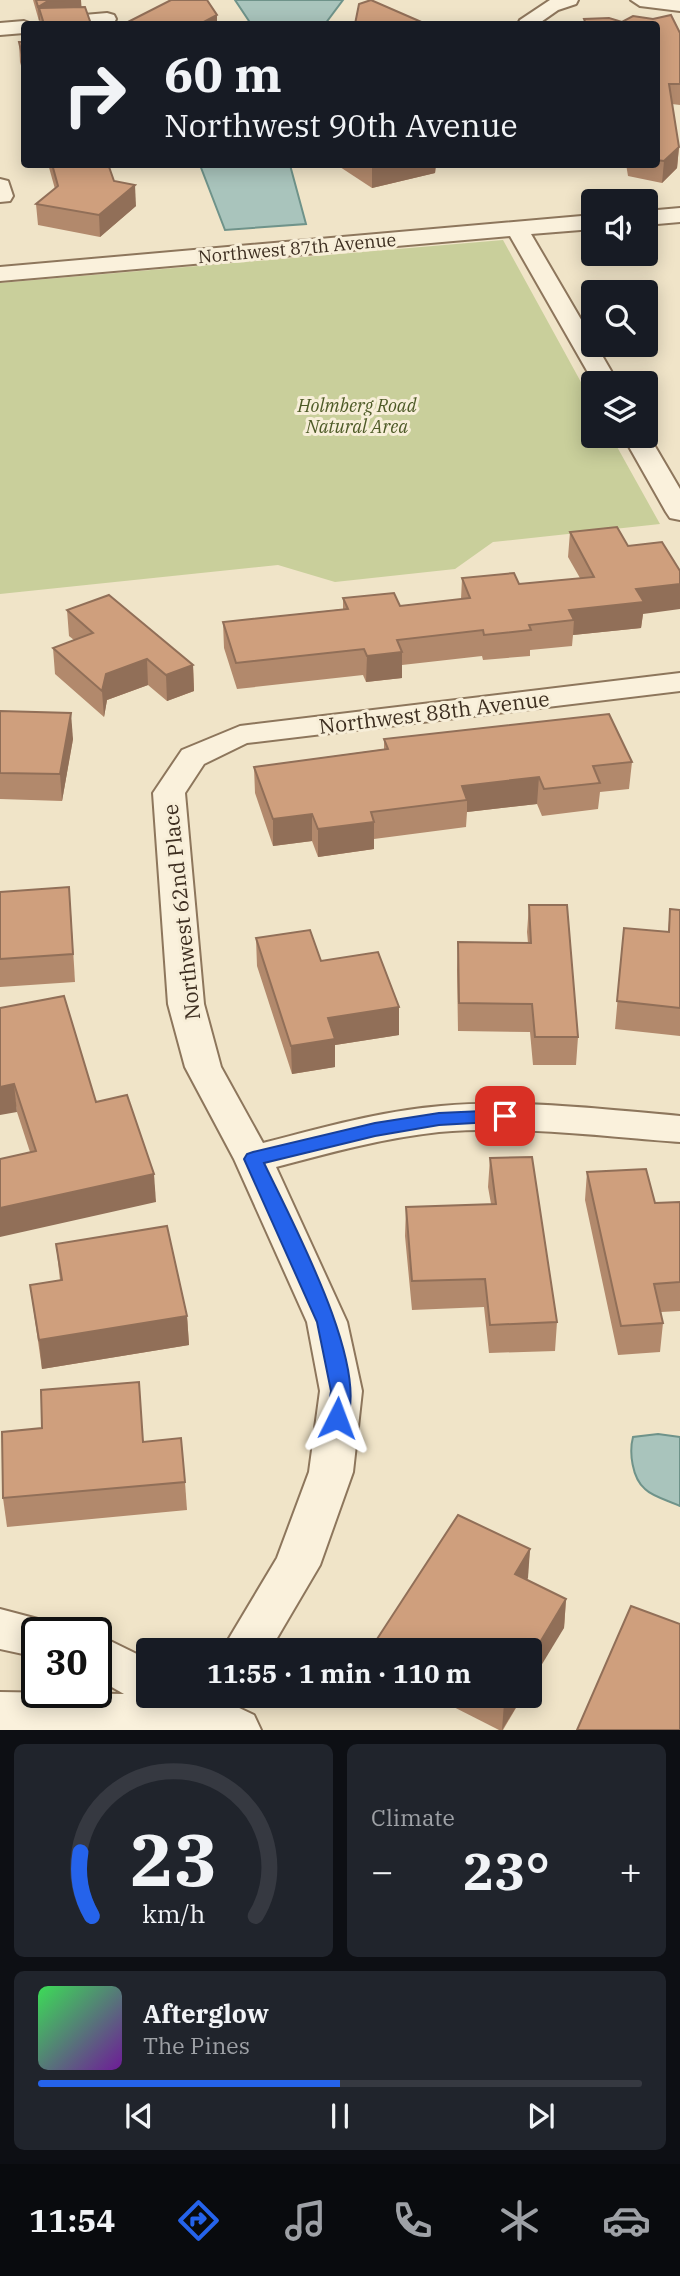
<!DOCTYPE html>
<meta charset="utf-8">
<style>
body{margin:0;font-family:"IBM Plex Serif",serif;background:#20242c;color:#f1f3f6;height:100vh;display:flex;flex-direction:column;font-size:26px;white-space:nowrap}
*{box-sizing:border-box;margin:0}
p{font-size:23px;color:#9ea1a6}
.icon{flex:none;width:38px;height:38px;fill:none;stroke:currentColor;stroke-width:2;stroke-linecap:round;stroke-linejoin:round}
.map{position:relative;height:1730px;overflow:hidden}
.sheet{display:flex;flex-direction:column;gap:14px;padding:14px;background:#0d0f14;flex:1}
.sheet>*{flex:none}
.banner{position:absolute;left:21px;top:21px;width:639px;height:147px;border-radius:7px;box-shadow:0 4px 18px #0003;background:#171b24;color:#f1f3f6;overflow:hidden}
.controls{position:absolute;left:581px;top:189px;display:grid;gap:14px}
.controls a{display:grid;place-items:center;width:77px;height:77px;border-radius:7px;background:#171b24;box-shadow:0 4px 18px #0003;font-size:35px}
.speed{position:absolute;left:21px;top:1617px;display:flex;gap:14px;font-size:35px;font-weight:700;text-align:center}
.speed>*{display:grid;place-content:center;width:91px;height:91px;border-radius:50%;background:#171b24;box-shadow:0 4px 18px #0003;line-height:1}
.speed .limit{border:4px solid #111;border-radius:10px;background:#fff;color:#111}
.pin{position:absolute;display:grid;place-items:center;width:60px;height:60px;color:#fff;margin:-30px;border-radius:14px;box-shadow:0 4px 10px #0006}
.me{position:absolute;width:77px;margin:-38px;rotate:3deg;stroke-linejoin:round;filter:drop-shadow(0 0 5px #0008)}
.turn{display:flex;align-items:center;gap:24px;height:147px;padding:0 28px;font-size:32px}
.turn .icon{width:91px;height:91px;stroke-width:2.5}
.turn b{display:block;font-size:49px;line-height:60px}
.big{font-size:52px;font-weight:700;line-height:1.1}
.sheet .tile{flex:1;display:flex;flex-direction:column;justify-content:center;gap:10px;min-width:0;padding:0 24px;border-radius:10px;background:#20242c}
.sheet .dial{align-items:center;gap:0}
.dial svg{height:182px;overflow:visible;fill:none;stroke:#363941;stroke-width:7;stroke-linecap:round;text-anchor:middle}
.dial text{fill:#f1f3f6;stroke:none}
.song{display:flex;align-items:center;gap:21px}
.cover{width:84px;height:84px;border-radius:10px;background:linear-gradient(135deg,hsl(130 70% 55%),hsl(280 70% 35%))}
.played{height:7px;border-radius:4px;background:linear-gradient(90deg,#2563eb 50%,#363941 50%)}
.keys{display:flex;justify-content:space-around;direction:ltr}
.heat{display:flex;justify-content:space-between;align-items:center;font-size:38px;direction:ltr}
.sheet .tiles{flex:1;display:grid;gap:14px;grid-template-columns:1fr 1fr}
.tile:last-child{grid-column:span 2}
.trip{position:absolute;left:136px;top:1638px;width:406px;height:70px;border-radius:7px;background:#171b24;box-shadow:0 4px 18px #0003;font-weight:700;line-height:70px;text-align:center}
.menu{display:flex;height:112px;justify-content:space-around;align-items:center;background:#090b0e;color:#9ea1a6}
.menu .icon{width:49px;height:49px}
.menu .current{color:#2563eb}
.menu b{font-size:32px;color:#f1f3f6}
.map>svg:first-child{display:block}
.green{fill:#c9cf9b}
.water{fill:#a9c4bc;stroke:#6f938a;stroke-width:2}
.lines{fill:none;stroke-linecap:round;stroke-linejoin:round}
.minor-casing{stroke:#8d765c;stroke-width:4}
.minor{fill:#faf1dc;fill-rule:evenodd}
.wall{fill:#b2896c}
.shaded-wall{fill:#916f58}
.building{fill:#cf9f7d;stroke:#916f58;stroke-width:2}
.route{fill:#2563eb;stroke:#184099;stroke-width:2}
.labels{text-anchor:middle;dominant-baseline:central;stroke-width:6;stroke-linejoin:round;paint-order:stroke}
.far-street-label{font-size:18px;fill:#3d2e20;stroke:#f7eed8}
.far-park-label{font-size:18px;font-style:italic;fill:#4d5a26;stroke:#f7eed8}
.street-label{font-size:21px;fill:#3d2e20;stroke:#f7eed8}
</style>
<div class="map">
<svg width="680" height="1730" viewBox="0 0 680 1730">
<rect width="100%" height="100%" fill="#f0e4c8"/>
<polygon class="green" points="503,240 593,404 593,436 611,436 660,524 493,542 455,569 335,582 278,565 0,594 0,283"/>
<g class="water">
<polygon points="235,0 343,0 325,24 251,24"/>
<polygon points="200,165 290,165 306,224 225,230"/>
<path d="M658,1434L680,1437V1506C670,1501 653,1497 645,1489C632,1478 629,1452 633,1437Z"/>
</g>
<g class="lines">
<g class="minor-casing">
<g id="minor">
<polygon points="550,0 578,0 576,4 558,10 538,24 518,24 520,20"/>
<polygon points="631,0 680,0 680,11 640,6"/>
<polygon points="107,13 114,15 116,19 114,23 39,24 49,18"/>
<polygon points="24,21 32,24 24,24 24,33 0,35 0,23"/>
<polygon points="0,179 8,181 13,196 10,201 0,202"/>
<polygon points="680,208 680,222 646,225 646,211"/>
<polygon points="593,215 593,229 531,234 593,340 593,345 596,345 618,383 594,383 510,236 0,281 0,267"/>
<polygon points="646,431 680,489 680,520 670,518 666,512 623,436 646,436"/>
<path d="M680,673V691L247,743L204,764L185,793L204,1004L221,1067L263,1143C322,1128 380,1111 441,1106C520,1099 601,1109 680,1116V1142C600,1136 519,1125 439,1132C383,1138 329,1153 276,1167L347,1322L362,1391L353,1472L320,1565L270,1650H222L277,1558L309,1472L320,1391L307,1322L234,1159L185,1067L168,1004L153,793L182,750L240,726Z"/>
<polygon points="0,1609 53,1623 58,1633 37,1633 37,1657 0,1649"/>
<polygon points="96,1634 149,1660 149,1696 214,1696 254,1715 261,1730 0,1730 0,1692 124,1694 96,1678"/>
</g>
</g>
<use href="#minor" class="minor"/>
</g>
<g class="wall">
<polygon points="33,0 81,0 81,7 91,24 41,24 40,20 39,21"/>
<polygon points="671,15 680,33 680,105 672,104 679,147 677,168 662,183 628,176 626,164 656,164 656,24 584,24 584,19 609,18 622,22 633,16 653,19"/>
<polygon points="19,42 24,42 24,77 20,62"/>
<polygon points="48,164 108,164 114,181 136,206 100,237 38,225 36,204 55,189"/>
<polygon points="340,164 436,164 435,173 372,188 340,167"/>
<polygon points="570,532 643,614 641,628 573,635 572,646 530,650 530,656 483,660 482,656 402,665 402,678 366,682 363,675 237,689 224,648 223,622 343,609 343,598 400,606 461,599 462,578 519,584 580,578 568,557"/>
<polygon points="67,610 193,665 194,691 167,701 148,685 107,700 104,717 55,674 53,648 74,640 69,636"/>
<polygon points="0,711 73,739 62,801 0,799"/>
<polygon points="384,739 632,762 629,789 600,792 598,809 542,816 537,804 467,812 466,827 374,839 374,849 318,857 312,841 273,846 255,793 254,767 384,749"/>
<polygon points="0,892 71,914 75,982 0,987"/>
<polygon points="529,905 578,1037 576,1065 533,1065 530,1032 458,1031 457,970 458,942 528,943 527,932"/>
<polygon points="670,909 680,910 680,1036 615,1029 624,928 668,932"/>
<polygon points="256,938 321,961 399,1035 335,1045 335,1067 292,1074 257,966"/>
<polygon points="0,1008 96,1102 156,1202 30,1152 17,1112"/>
<polygon points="490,1158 557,1322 555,1351 489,1353 484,1307 412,1310 405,1236 406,1207 491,1204 488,1187"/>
<polygon points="587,1172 655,1203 680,1202 680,1311 661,1312 663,1323 660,1352 618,1355 585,1200"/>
<polygon points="56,1244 187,1316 189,1345 42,1369 30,1285 60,1280"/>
<polygon points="143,1442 185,1482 187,1510 7,1527 3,1498"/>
<polygon points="530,1549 527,1580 566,1599 564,1628 530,1650 377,1650 377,1639"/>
<polygon points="432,1696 523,1696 503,1730 499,1730"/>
</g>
<g class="shaded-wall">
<polygon points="65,0 81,0 82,13 39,8 40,20 39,21 38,7 48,1"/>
<polygon points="217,15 217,24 200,24"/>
<polygon points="679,147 677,168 662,183 664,161"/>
<polygon points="382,164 436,164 435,173 372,188 372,167"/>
<polygon points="135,185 136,206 100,237 99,215"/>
<polygon points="680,584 680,609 643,614 641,628 573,635 574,620 569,610 636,589"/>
<polygon points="402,652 402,678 366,682 367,656"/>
<polygon points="147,659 148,685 107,700 104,717 102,691 106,674"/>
<polygon points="193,665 194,691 167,701 166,675"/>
<polygon points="71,713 73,739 62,801 60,774"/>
<polygon points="539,777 537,804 467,812 467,800 462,786"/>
<polygon points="312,814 312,841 273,846 273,819"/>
<polygon points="374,822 374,849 318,857 318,829"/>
<polygon points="399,1007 399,1035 335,1045 335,1067 292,1074 291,1046 328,1018"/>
<polygon points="14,1084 17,1112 0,1115 0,1087"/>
<polygon points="154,1174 156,1202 0,1237 0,1208"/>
<polygon points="187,1316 189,1345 42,1369 39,1340"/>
<polygon points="530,1549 528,1578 513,1602 515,1574"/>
<polygon points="566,1599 564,1628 530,1684 530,1659"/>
<polygon points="508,1696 523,1696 502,1730 504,1703"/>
</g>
<g class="building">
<polygon points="36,0 65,0 48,1 38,7"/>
<polygon points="171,0 207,0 217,15 200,24 124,24"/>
<polygon points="371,0 426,24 355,24 359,4"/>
<polygon points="85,7 91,24 44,24 39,8"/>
<polygon points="671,15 680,33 680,84 669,84 679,147 664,161 656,160 656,24 586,24 584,19 609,18 622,22 633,16 653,19"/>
<polygon points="19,42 24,42 24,63"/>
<polygon points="52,164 108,164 114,181 135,185 99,215 36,204 58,186"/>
<polygon points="368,164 382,164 372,167"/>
<polygon points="617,527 628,546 662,542 680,571 680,584 636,589 644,602 569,610 574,620 529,625 531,630 484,635 483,630 397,640 402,652 367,656 364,649 236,663 223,622 348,609 343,598 394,593 400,606 470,598 462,578 514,573 519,584 594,577 570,532"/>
<polygon points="109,595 193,665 166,675 147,659 106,674 102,691 53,648 93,633 67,610"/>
<polygon points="0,711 71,713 60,774 0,773"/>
<polygon points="609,714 632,762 593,766 600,783 544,789 539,777 462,786 467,800 371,812 374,822 318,829 312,814 273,819 254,767 388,749 384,739"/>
<polygon points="69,887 73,954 0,959 0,892"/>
<polygon points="529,905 567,905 578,1037 535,1037 532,1004 459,1003 458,942 531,943"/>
<polygon points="670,909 680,910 680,1008 617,1001 624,928 669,932"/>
<polygon points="310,930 321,961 378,952 399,1007 328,1018 335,1039 291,1046 256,938"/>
<polygon points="64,996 96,1102 127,1095 154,1174 0,1208 0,1159 36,1151 14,1084 0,1087 0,1008"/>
<polygon points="532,1157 557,1322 490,1325 485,1279 412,1281 406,1207 496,1204 490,1158"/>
<polygon points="646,1169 655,1203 680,1202 680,1282 654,1284 663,1323 621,1326 587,1172"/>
<polygon points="167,1226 187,1316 39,1340 30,1285 62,1280 56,1244"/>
<polygon points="139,1382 143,1442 181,1438 185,1482 3,1498 2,1432 42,1428 41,1390"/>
<polygon points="458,1515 530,1549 515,1574 566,1599 530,1659 530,1650 400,1650 377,1639"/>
<polygon points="631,1606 680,1624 680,1730 577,1730"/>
<polygon points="490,1696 508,1696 504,1703"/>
</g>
<path class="route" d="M505,1110L511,1112L514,1116L511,1121L439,1125L375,1136L264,1163C289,1216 373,1370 345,1424L337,1426L330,1424L327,1418L331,1391L317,1322L244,1159L247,1154L253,1152L375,1123L439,1113Z"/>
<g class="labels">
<g class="far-street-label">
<text transform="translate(297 248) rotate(-5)">Northwest 87th Avenue</text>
</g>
<g class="far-park-label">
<text x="357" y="405">Holmberg Road<tspan x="357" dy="21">Natural Area</tspan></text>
</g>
<g class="street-label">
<text transform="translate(434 712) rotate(-7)">Northwest 88th Avenue</text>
<text transform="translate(181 912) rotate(-96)">Northwest 62nd Place</text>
</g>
</g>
</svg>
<div class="controls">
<a><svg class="icon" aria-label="sound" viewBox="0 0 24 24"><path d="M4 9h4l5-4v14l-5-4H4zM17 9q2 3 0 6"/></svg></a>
<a><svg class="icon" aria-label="search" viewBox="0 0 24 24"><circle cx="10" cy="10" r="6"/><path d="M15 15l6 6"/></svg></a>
<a><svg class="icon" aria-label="layers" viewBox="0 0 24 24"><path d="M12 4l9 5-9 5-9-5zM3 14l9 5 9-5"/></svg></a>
</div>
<div class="speed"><div class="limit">30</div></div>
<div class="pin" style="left:505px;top:1116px;background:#d93025"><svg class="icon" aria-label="arrive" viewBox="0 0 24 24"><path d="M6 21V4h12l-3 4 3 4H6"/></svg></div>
<svg class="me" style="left:337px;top:1418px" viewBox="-20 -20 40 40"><path d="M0-17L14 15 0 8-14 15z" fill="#2563eb" stroke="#fff" stroke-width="4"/></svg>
<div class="trip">11:55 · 1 min · 110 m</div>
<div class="banner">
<div class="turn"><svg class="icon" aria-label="right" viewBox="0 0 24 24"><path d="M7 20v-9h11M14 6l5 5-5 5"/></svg><div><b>60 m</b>Northwest 90th Avenue</div></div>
</div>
</div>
<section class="sheet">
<div class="tiles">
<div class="tile dial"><svg viewBox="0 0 100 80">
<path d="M14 69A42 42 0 1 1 86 69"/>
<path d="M14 69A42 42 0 0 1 9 41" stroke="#2563eb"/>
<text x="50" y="56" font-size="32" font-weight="700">23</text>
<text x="50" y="72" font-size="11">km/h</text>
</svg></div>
<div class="tile"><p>Climate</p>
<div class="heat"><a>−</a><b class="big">23°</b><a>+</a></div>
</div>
<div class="tile">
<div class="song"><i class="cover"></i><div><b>Afterglow</b><p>The Pines</p></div></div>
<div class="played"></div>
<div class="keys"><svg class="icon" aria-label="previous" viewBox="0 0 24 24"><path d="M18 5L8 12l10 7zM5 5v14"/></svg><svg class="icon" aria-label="pause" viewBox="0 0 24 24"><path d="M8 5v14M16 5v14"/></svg><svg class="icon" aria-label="next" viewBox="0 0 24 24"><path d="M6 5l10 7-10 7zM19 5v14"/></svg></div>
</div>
</div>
</section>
<nav class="menu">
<b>11:54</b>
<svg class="icon current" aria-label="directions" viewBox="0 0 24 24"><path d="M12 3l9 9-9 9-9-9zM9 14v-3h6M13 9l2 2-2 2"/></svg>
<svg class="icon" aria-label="music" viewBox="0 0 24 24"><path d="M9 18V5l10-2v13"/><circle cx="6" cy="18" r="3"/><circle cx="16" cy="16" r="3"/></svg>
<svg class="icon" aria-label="phone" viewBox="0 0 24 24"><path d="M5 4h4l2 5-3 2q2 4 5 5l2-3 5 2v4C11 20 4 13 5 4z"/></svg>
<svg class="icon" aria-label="climate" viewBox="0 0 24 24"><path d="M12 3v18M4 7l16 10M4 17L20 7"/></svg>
<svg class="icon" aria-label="car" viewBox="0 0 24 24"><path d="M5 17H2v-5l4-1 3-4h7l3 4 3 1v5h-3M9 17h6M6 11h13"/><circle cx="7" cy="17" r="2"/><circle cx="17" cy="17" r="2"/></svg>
</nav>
